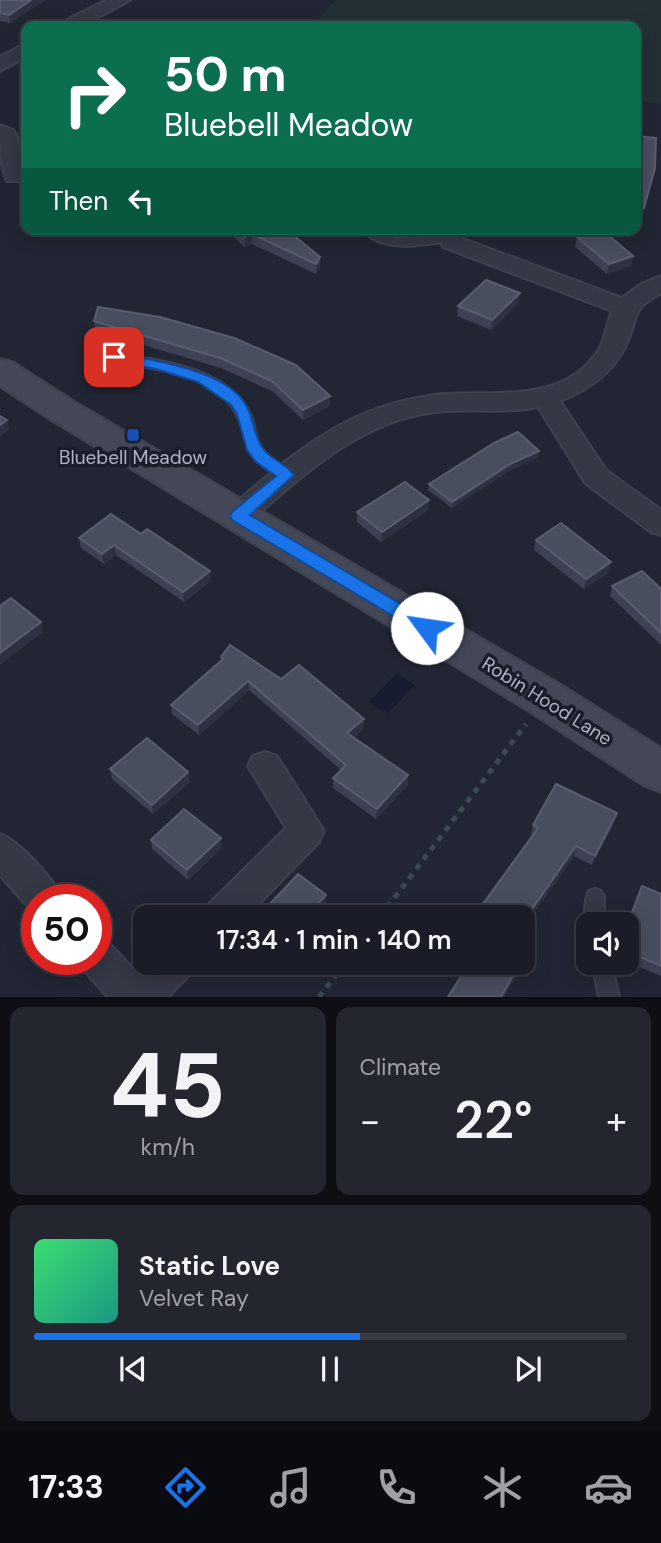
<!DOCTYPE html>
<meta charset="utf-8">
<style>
body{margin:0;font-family:"DM Sans",sans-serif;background:#23252f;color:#f1f3f6;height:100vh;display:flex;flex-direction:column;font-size:26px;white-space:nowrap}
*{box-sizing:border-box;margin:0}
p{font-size:23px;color:#9fa1a7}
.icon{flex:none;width:38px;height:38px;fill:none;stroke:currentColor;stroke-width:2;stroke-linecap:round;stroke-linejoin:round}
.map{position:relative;height:997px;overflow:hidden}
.panel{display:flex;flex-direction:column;gap:10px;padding:10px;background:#0e0f15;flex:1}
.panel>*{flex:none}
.banner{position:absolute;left:21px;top:21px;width:620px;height:214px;border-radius:14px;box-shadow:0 4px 18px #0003,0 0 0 2px #383a44;background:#0b6e4f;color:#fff;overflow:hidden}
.fabs{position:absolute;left:576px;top:912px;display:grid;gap:14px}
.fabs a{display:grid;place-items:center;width:63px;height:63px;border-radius:14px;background:#1a1c27;box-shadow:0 4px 18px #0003,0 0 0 2px #383a44;font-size:35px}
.speed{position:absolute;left:21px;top:884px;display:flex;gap:14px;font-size:35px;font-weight:700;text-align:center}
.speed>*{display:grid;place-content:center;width:91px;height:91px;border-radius:50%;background:#1a1c27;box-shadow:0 4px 18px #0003,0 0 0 2px #383a44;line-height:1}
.speed .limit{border:10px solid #d22;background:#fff;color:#111}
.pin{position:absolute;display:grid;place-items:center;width:60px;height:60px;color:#fff;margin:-30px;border-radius:14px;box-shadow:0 4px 10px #0006}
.me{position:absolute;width:77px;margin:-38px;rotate:301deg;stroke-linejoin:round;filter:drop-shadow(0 0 5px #0008)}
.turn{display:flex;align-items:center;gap:24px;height:147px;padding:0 28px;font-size:32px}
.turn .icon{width:91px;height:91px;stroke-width:2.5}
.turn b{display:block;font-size:49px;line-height:60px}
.then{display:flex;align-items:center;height:66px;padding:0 28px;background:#0003;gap:14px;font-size:26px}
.big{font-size:52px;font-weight:600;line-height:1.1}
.panel .widget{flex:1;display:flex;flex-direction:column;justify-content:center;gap:10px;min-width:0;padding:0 24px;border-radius:14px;background:#23252f}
.panel .dial{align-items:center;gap:0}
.dial b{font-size:91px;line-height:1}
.song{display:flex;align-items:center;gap:21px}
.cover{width:84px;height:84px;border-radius:10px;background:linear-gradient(135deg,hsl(140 70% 55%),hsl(170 70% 35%))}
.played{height:7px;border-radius:4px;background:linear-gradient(90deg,#1a73e8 55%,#383a44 55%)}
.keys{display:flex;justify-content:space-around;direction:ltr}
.heat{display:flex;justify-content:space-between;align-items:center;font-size:38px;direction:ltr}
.panel .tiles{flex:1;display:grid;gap:10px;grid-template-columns:1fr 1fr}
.widget:last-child{grid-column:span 2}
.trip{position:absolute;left:133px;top:905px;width:402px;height:70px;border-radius:14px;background:#1a1c27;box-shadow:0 4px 18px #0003,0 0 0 2px #383a44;font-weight:600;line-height:70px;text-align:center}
.menu{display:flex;height:112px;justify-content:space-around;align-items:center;background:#0a0b10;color:#9fa1a7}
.menu .icon{width:49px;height:49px}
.menu .on{color:#1a73e8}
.menu b{font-size:32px;color:#f1f3f6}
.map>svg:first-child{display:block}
.green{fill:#233035}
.water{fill:#171c30}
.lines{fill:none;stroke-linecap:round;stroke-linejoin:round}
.lane-casing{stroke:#3e414f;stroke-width:4}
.street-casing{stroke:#3e414f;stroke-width:4}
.secondary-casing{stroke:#3e414f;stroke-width:4}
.path{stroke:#3c494e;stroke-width:5;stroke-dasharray:6 6;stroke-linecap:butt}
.lane{fill:#353845;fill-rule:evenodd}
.street{fill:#353845;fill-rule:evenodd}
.secondary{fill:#434758;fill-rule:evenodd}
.wall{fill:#3d4153}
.shaded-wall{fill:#2d3142}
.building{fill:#494e5f;stroke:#595d6f;stroke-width:2}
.route{fill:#1a73e8;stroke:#114b97;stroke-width:2}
.transit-dot{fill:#1a4fb4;stroke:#1a1d2a;stroke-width:2.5}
.labels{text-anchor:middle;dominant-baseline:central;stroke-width:7;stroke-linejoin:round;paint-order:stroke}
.poi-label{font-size:19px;fill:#afb2c2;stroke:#1a1d2a}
.street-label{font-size:19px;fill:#afb2c2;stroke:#1a1d2a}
</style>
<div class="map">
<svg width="661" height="997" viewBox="0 0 661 997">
<rect width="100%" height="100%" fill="#222634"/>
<polygon class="green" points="336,0 661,0 661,104 635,100 635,26 311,26"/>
<polygon class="water" points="397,673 415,685 387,714 369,702"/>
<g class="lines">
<g class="lane-casing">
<g id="lane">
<path d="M361,229H373L395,239L450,235L456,238C450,242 442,242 435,243C409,247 380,250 361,229Z"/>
<path d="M114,353C160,361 224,366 249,412C254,420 254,429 257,438C262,455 277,463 291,472L293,475L291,478C282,480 278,477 271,472C236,448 251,430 230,404C203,369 149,370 110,360L108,357Z"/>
<path d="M595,889L601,891L604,897V924H588V929C584,919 584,901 589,891Z"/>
<polygon points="592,962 611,962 619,997 599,997"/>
</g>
</g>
<g class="street-casing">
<g id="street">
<polygon points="107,0 130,0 82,26 59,26 62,22"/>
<polygon points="26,43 26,57 0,71 0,57"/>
<path d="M0,125L13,130L16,134L26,176L23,181H7C0,165 0,143 0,125Z"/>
<path d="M437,229H459L461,238L622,298L643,283L661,276V293C628,312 640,316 626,345C613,374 588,390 560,401L606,470L661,510V535L651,532L586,484L538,407C504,414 470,408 435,412C360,421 303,475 248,523L238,526L228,523L224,516L228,509C271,473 315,433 368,412C389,404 412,398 435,395C490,389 562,406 598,351C606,339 606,324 612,311L443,247Z"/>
<polygon points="265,752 277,756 324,831 319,842 246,917 203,917 208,905 286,828 248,766 253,756"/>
<path d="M0,834C21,842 54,879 63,900H37V913L32,912L0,875Z"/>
<polygon points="96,938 109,943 138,974 150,962 195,962 189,975 168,997 108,997 83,969 79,959 96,959"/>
</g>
</g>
<g class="secondary-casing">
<polygon id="secondary" points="0,359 12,362 76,403 561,685 661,748 661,792 645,786 529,711 50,419 0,386"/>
</g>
<g class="path">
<polyline points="380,917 526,724"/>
<polyline points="319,997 346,962"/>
</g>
<use href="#lane" class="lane"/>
<use href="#street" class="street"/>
<use href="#secondary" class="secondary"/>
</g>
<g class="wall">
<polygon points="0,0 45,0 10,23 0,21"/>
<polygon points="635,136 655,168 642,218 635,216"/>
<polygon points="224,229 286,229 320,267 316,274 252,244 245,247"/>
<polygon points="495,229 528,229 500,236"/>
<polygon points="577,237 633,256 631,266 607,274 575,247"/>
<polygon points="519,303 491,330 457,316 458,306"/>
<polygon points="98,307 330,396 330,406 303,420 272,391 221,368 96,331 94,321"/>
<polygon points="539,451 538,457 509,471 452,508 428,490 429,484"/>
<polygon points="428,510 381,542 357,522 357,512"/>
<polygon points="111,514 211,581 184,602 116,555 104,564 81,548 79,538"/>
<polygon points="536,540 611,562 609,572 584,589 534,550"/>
<polygon points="612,586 661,589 661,645 610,596"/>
<polygon points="221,657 281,679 364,719 364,728 353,738 408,775 408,785 376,819 333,788 333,778 341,770 249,690 199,735 172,714 171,705 221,661"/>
<polygon points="110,769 188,772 190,782 153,814 112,779"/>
<polygon points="617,813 614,822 592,865 574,856 523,928 523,917 475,917 475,915 533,836 531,835 533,825"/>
<polygon points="221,838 222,848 188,880 152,849 151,840"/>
<polygon points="661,894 661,976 626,961 626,928"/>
</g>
<g class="shaded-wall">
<polygon points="31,0 45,0 10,23 9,15"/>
<polygon points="501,229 528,229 500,236"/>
<polygon points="252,234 252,244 245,247 244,237"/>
<polygon points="633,256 631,266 607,274 609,264"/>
<polygon points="320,257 320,267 316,274 316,264"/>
<polygon points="520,293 519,303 491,330 492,320"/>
<polygon points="330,396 330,406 303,420 303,410"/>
<polygon points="7,420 9,430 0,437 0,425"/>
<polygon points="539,451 538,457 509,471 452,508 452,502 510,464"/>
<polygon points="429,500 428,510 381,542 382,532"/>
<polygon points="114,545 116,555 104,564 102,554"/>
<polygon points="611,562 609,572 584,589 586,579"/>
<polygon points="210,571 211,581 184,602 183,592"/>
<polygon points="41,622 43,632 0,665 0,653"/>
<polygon points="248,681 249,690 199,735 198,725"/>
<polygon points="364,719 364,728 346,743 347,733"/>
<polygon points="188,772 190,782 153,814 152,805"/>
<polygon points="408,775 408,785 376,819 377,809"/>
<polygon points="617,813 614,822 592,865 595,856"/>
<polygon points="221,838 222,848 188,880 187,870"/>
<polygon points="576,846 574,856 523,928 523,922"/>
<polygon points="326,895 326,905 314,917 306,917"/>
<polygon points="518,967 517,976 504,997 501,997"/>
</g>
<g class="building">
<polygon points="0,0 31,0 9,15 0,13"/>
<polygon points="635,136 656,138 655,168 644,208 635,207"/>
<polygon points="235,229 286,229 320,257 316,264 252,234 244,237"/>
<polygon points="601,229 633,256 609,264 577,237"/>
<polygon points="486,280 520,293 492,320 458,306"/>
<polygon points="98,307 160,317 234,338 296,365 330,396 303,410 272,381 220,358 94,321"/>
<polygon points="0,416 7,420 0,425"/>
<polygon points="518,432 539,451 510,464 452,502 429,484 494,443"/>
<polygon points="405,482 429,500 382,532 357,512"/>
<polygon points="111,514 141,534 147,529 210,571 183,592 114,545 102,554 79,538"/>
<polygon points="561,523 611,562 586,579 536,540"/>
<polygon points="642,571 661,589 661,633 612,586"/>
<polygon points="11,598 41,622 0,653 0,606"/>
<polygon points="230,645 281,679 299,665 364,719 347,733 408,775 377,809 333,778 346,765 248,681 198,725 171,705 223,659 221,657"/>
<polygon points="147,738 188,772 152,805 110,769"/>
<polygon points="556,784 617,813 595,856 576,846 523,922 523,917 479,917 475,915 538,828 533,825"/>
<polygon points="184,809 221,838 187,870 151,840"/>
<polygon points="298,874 326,895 306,917 269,917 262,912"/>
<polygon points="642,886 661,894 661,966 626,951 626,928"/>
<polygon points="470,962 511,962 518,967 501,997 448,997"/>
</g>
<path class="route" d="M114,353C149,359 223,370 244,402C254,416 253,434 262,447C270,460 286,463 294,475L250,515L433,623L435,628L433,632H420L232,520L230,516L232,512L276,476L256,462L247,450L237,414L231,405L198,382L156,369L109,361L107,357Z"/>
<rect class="transit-dot" x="126" y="428" width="14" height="14" rx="3.5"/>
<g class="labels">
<g class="poi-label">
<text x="133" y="457">Bluebell Meadow</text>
</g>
<g class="street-label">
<text transform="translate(547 701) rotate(32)">Robin Hood Lane</text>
</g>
</g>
</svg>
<div class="fabs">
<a><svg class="icon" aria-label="sound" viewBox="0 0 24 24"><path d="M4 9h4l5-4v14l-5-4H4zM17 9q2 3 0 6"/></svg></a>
</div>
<div class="speed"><div class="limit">50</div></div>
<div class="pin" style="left:114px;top:357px;background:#d93025"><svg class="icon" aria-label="arrive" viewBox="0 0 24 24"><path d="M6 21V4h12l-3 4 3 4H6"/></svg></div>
<svg class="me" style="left:427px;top:628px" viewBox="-20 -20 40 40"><circle r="19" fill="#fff"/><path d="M0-13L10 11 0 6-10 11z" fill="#1a73e8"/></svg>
<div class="trip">17:34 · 1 min · 140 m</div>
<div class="banner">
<div class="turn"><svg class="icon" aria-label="right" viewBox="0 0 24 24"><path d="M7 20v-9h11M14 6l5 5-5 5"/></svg><div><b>50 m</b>Bluebell Meadow</div></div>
<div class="then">Then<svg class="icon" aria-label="left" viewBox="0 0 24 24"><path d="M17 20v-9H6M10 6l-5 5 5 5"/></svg></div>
</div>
</div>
<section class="panel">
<div class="tiles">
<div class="widget dial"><b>45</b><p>km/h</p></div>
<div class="widget"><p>Climate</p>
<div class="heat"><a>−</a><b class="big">22°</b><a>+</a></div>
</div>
<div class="widget">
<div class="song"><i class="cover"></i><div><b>Static Love</b><p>Velvet Ray</p></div></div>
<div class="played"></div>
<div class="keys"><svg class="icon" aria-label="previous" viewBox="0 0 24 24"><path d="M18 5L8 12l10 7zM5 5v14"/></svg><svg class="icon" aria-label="pause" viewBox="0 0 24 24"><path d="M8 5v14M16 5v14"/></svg><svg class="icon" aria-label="next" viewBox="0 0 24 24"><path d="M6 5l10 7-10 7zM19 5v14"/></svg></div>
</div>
</div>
</section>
<nav class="menu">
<b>17:33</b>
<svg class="icon on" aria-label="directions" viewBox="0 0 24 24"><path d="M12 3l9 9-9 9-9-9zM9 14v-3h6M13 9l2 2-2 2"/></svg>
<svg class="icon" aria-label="music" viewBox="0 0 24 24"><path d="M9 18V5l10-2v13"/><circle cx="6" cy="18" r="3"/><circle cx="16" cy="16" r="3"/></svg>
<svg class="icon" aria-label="phone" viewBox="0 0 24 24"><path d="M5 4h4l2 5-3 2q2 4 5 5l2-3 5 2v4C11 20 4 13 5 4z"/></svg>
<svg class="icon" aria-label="climate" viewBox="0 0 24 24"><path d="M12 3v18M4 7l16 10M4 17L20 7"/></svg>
<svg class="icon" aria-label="car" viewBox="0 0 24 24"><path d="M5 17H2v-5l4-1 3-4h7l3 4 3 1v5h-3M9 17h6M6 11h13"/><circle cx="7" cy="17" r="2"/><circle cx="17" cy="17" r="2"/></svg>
</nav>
